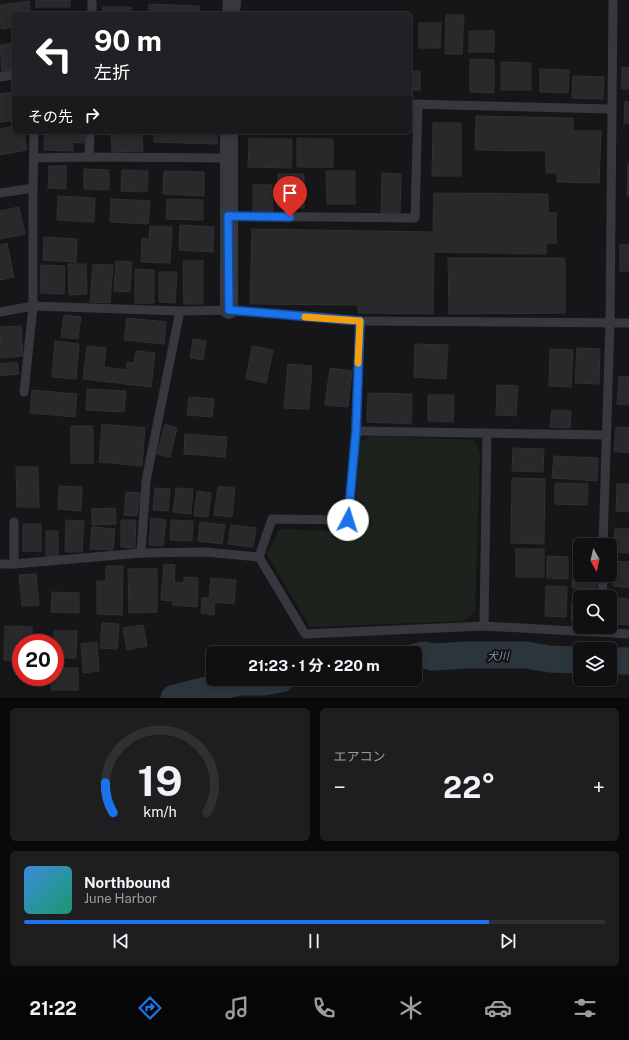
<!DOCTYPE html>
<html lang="ja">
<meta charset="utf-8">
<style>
body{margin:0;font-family:"Public Sans","Noto Sans JP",sans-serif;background:#1e1e20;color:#f1f3f6;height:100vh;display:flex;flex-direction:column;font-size:15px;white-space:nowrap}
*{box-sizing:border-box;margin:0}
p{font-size:13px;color:#9c9d9f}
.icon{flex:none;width:22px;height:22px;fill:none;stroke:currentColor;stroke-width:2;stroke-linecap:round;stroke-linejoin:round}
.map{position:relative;height:698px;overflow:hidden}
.sheet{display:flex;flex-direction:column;gap:10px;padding:10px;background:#09090a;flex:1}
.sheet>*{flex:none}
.banner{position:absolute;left:12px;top:12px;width:400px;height:122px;border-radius:6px;box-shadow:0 2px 6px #0003,0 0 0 1px #303032;background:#202124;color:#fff;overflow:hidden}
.needle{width:26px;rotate:172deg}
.tools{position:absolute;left:573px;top:538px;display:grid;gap:8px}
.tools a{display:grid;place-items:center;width:44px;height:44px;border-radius:6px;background:#101012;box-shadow:0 2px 6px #0003,0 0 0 1px #303032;font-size:20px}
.speed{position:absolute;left:12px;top:634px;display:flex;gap:8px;font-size:20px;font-weight:700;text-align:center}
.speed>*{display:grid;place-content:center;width:52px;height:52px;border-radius:50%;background:#101012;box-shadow:0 2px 6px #0003,0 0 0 1px #303032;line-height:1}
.speed .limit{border:6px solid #d22;background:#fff;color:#111}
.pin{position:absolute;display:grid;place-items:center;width:34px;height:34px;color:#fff;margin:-41px -17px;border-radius:50% 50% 50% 0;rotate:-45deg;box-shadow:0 0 4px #0007}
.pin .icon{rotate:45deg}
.me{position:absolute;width:44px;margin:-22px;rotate:5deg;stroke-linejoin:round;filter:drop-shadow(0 0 3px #0008)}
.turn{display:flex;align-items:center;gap:14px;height:84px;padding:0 16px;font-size:18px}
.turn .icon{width:52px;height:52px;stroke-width:2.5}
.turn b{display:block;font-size:28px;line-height:34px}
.then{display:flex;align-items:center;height:38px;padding:0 16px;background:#0003;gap:8px;font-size:15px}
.big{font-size:30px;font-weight:700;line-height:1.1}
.sheet .card{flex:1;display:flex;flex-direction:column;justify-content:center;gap:6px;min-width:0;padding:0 14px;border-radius:6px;background:#1e1e20}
.sheet .dial{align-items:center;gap:0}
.dial svg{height:104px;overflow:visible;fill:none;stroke:#303032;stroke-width:7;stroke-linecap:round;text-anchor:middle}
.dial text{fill:#f1f3f6;stroke:none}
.song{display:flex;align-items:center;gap:12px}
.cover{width:48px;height:48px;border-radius:6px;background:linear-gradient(135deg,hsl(210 70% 55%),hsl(160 70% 35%))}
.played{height:4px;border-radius:2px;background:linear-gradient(90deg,#1a73e8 80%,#303032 80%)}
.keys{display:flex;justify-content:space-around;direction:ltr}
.heat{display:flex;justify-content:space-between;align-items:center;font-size:22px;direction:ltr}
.sheet .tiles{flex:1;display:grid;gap:10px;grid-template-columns:1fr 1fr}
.card:last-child{grid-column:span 2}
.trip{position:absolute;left:206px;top:646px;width:216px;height:40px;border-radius:6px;background:#101012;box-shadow:0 2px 6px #0003,0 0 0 1px #303032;font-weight:700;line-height:40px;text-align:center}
.tab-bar{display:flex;height:64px;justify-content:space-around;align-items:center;background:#060607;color:#9c9d9f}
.tab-bar .icon{width:28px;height:28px}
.tab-bar .on{color:#1a73e8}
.tab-bar b{font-size:18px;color:#f1f3f6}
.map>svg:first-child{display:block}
.green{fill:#1c231d}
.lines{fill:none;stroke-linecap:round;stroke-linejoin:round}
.river{stroke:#2c353c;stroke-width:27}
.building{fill:#29292c;stroke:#303034}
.service{stroke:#37383d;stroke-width:9}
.minor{stroke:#37383d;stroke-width:18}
.route-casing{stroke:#114b97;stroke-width:10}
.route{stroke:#1a73e8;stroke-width:7}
.slow{stroke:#f59e0b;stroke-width:7}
.labels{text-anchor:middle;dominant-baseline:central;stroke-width:4;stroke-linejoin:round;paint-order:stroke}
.water-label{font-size:11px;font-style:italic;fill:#7f9bb3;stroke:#111113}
</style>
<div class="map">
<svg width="629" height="698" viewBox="0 0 629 698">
<rect width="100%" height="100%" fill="#161618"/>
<polygon class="green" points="370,436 473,440 480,452 475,611 464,621 310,627 267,554 280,529 348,532 354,528 360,442"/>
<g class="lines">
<g class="river">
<polyline points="415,657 424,655 433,657 468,655 526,655 549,659 580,660"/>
<polyline points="610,661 629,661"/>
<polyline points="174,698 239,682 263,682 281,679"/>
</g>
</g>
<g class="building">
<rect x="36" y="0" width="34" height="7"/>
<polygon points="29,1 31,14 14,14 14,27 1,29 0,5"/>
<polygon points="149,4 199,6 199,14 149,14"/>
<rect x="103" y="7" width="28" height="7"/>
<polygon points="446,15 464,15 462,54 445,54"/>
<polygon points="419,23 441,23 440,48 419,48"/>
<rect x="469" y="31" width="25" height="21"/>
<polygon points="14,43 14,70 2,72 0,45"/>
<polygon points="470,59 494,60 494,93 470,92"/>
<polygon points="501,62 531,63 531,90 501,90"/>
<polygon points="622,67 629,68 629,89 621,89"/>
<polygon points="540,69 569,70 568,93 540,92"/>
<rect x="410" y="71" width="10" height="19"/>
<polygon points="573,76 604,77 603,99 572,98"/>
<polygon points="14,92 14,120 0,122 0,94"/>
<polygon points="625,101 629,102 629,123 624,123"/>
<polygon points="476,116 573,118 573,131 601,131 599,183 557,182 557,173 546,173 546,151 475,150"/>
<polygon points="433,123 461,123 461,176 432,176"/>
<polygon points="14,126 14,132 24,132 27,150 0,155 0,129"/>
<polygon points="45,132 84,132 84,143 73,142 73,151 44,150"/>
<polygon points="154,132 217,132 217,144 154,142"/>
<polygon points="142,134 143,151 112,152 111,135"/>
<polygon points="249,138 292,139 291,168 248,167"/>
<polygon points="297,138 333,139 333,167 297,167"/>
<polygon points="628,163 629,164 629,196 627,196"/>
<polygon points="49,166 66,166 66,189 48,188"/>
<polygon points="84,169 109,170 109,190 84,189"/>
<polygon points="122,170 148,171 147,192 121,191"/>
<polygon points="164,171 204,172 204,196 163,194"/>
<polygon points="326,171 355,171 355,204 327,204"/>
<polygon points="382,173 401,174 400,213 381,212"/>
<polygon points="278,174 304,174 304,208 278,207"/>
<polygon points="253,185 272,185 273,212 253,212"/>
<polygon points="434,193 548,194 548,213 556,213 556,243 546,243 546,254 434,252 433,314 358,313 358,305 250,304 252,229 433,232"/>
<polygon points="58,196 95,198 94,222 57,220"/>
<polygon points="111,199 150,201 148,224 110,222"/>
<polygon points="167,199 203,200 203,220 166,219"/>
<polygon points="19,207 25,234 0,239 0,211"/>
<polygon points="180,225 214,227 213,252 179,250"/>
<polygon points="150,226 172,227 170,263 141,262 142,238 149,239"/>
<polygon points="44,237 77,239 76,262 43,260"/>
<polygon points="7,243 14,277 0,280 0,245"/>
<polygon points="629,244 629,271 620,271 620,245"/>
<polygon points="448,258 565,258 565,313 449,314"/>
<polygon points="116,261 132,262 130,292 114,291"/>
<polygon points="183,261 203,261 203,304 184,304"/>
<polygon points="68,264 86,264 87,294 69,295"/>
<polygon points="93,264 113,265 110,303 90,302"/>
<polygon points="41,265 65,266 64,294 40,293"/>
<polygon points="135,269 154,270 154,303 135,303"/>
<polygon points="159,272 177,272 175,303 159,302"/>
<polygon points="64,315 81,317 78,339 61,337"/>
<polygon points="127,318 166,322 164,344 124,340"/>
<polygon points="21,326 23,356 1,358 0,327"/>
<polygon points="193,339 206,341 203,360 190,358"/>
<polygon points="55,341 79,344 76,379 52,377"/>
<polygon points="415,344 448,345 446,379 414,377"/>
<polygon points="87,346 106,348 104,367 126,370 127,362 134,363 136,351 155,353 151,387 83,379"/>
<polygon points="252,346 273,350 266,383 246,379"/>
<polygon points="577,348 600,349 599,384 575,383"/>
<polygon points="550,349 573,350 571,387 549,386"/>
<polygon points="17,362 19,374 0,376 0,364"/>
<polygon points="288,364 312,366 309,409 284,408"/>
<polygon points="330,368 352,371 348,407 325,405"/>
<polygon points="619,376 629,377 629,405 617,404"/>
<polygon points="497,385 518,386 516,416 496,415"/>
<polygon points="87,389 126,391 124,412 86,410"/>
<polygon points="32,390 77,394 75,417 30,413"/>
<polygon points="368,393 412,394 411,424 367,422"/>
<polygon points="428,395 454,395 453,422 428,421"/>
<polygon points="189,397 214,399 212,417 187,415"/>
<polygon points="552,410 571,411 570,428 550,427"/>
<polygon points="102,424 145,428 142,466 99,462"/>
<polygon points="165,424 177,428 170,457 157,454"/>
<rect x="71" y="426" width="22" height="37"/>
<polygon points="616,427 629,428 629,453 614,451"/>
<polygon points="185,434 227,437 225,457 184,454"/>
<polygon points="513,448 544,449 543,472 512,471"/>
<polygon points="554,456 598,458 597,481 552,478"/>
<polygon points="16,467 38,467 39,507 17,507"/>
<polygon points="512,478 545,479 544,544 511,543"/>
<polygon points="555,483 588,484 587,505 555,504"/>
<polygon points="617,484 629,484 629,512 616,511"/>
<polygon points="59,486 82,487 81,511 58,509"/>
<polygon points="218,486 235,488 232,517 214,515"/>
<polygon points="155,488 170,489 168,511 153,510"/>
<polygon points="176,488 193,489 191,514 173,512"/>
<polygon points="197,491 211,493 208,517 194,516"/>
<polygon points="126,492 140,493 137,516 124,515"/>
<polygon points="115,508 116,524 92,525 92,509"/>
<polygon points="151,518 166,520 163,546 149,545"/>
<polygon points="66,520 84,521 82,552 65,552"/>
<polygon points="121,520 136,520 135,548 121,547"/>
<polygon points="171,520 193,521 192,541 170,540"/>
<polygon points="200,522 225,525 222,544 198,541"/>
<rect x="23" y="524" width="18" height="27"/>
<polygon points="231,525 256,528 253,547 228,544"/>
<polygon points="92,527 115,529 113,550 90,549"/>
<polygon points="615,529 629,529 629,553 614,552"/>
<rect x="46" y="531" width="12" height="25"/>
<rect x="516" y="549" width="28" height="28"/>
<polygon points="547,556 568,557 568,579 547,578"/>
<polygon points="616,561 629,562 629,588 613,586"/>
<polygon points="164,564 175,565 174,582 184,583 184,577 198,578 197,607 173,605 173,601 161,600"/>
<polygon points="106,566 123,566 122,615 97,614 97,581 106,581"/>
<polygon points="573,566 580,566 580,575 596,575 596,589 572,588"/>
<polygon points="128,569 157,569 157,612 129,613"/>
<polygon points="36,574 39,605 22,606 19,575"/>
<polygon points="211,578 236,580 234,604 215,602 214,615 201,613 202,598 209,598"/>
<polygon points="546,586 567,587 566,617 545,616"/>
<polygon points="52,592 79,593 79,613 51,612"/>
<polygon points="617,598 629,599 629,625 615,624"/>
<polygon points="572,603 580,603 580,622 571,621"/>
<polygon points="102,623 119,624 117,649 100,648"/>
<polygon points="143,625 147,646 127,650 123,628"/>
<polygon points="5,626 32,627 32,643 21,643 21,661 4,660"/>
<polygon points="54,631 77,631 76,658 55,658"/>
<polygon points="97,642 99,671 83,673 81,644"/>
<polygon points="55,668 78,668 78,690 51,690 51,677 55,677"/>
</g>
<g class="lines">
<g class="service">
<polyline points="92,14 92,0"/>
<polyline points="0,77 14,75"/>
<polyline points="410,104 611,109"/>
<polyline points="89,157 90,132"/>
<polyline points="34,158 89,157 228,158"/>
<polyline points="0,193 33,188"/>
<polyline points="228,216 415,218 418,104"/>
<polyline points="0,312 33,306 180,311 229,310 360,321 629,323"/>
<polyline points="24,392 33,306 33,188 34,132"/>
<polyline points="356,431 606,435"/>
<polyline points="603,545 610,322 613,0"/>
<polyline points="141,553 146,481 180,311"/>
<polyline points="259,557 272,519 348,520 356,431 360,321"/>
<polyline points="0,564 14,564 141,553 205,552 259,557 305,634 484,626 629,634"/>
<polyline points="14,564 14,522"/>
<polyline points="602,597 603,575"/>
<polyline points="484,626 487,433"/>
</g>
<g class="minor">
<polyline points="231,14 232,0"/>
<polyline points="229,132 229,310"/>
</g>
</g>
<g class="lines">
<g class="route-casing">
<polyline id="route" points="290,217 228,216 229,310 360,321 356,431 348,520"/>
</g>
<use href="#route" class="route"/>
<polyline class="slow" points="305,317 360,321 358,363"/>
</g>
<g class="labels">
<g class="water-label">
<text transform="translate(498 656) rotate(-1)">犬川</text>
</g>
</g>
</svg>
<div class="tools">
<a><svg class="needle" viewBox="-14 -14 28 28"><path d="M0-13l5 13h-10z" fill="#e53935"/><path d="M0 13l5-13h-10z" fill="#9c9d9f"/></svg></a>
<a><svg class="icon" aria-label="search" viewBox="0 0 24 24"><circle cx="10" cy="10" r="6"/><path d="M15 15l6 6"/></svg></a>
<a><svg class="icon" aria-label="layers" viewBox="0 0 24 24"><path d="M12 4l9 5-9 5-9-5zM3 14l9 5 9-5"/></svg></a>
</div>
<div class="speed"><div class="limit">20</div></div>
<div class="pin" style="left:290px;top:217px;background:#d93025"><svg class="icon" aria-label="arrive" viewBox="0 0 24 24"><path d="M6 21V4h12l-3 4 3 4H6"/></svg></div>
<svg class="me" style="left:348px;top:520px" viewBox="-20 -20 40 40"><circle r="19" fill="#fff"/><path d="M0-13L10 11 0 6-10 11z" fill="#1a73e8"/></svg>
<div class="trip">21:23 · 1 分 · 220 m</div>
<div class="banner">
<div class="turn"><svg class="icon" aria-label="left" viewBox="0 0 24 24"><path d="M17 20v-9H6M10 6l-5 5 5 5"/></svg><div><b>90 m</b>左折</div></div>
<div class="then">その先<svg class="icon" aria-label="right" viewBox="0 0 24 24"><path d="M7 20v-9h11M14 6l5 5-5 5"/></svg></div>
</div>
</div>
<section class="sheet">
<div class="tiles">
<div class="card dial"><svg viewBox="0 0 100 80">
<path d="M14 69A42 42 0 1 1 86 69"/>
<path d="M14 69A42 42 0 0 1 8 46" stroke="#1a73e8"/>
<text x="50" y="56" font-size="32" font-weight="700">19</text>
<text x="50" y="72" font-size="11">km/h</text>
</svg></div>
<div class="card"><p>エアコン</p>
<div class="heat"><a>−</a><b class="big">22°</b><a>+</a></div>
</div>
<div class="card">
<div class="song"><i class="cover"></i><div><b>Northbound</b><p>June Harbor</p></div></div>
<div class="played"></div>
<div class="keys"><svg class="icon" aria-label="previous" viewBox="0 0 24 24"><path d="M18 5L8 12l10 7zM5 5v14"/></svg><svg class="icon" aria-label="pause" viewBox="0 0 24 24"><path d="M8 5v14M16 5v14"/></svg><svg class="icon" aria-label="next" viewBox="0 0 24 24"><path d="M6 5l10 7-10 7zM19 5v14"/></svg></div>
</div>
</div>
</section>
<nav class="tab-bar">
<b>21:22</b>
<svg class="icon on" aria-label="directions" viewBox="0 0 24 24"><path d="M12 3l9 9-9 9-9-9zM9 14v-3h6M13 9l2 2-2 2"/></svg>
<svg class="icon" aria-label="music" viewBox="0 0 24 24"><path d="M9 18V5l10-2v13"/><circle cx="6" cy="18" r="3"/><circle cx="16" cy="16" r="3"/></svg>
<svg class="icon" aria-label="phone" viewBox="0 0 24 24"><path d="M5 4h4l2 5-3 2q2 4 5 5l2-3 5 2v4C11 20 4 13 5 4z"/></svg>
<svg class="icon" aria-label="climate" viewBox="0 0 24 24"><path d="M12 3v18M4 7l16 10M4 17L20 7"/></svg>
<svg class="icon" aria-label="car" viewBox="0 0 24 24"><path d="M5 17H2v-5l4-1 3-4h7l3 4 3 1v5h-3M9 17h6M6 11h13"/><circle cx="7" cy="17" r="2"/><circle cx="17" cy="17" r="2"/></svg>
<svg class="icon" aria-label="filters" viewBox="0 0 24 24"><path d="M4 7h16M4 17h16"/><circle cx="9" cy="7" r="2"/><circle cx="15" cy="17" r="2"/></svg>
</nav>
